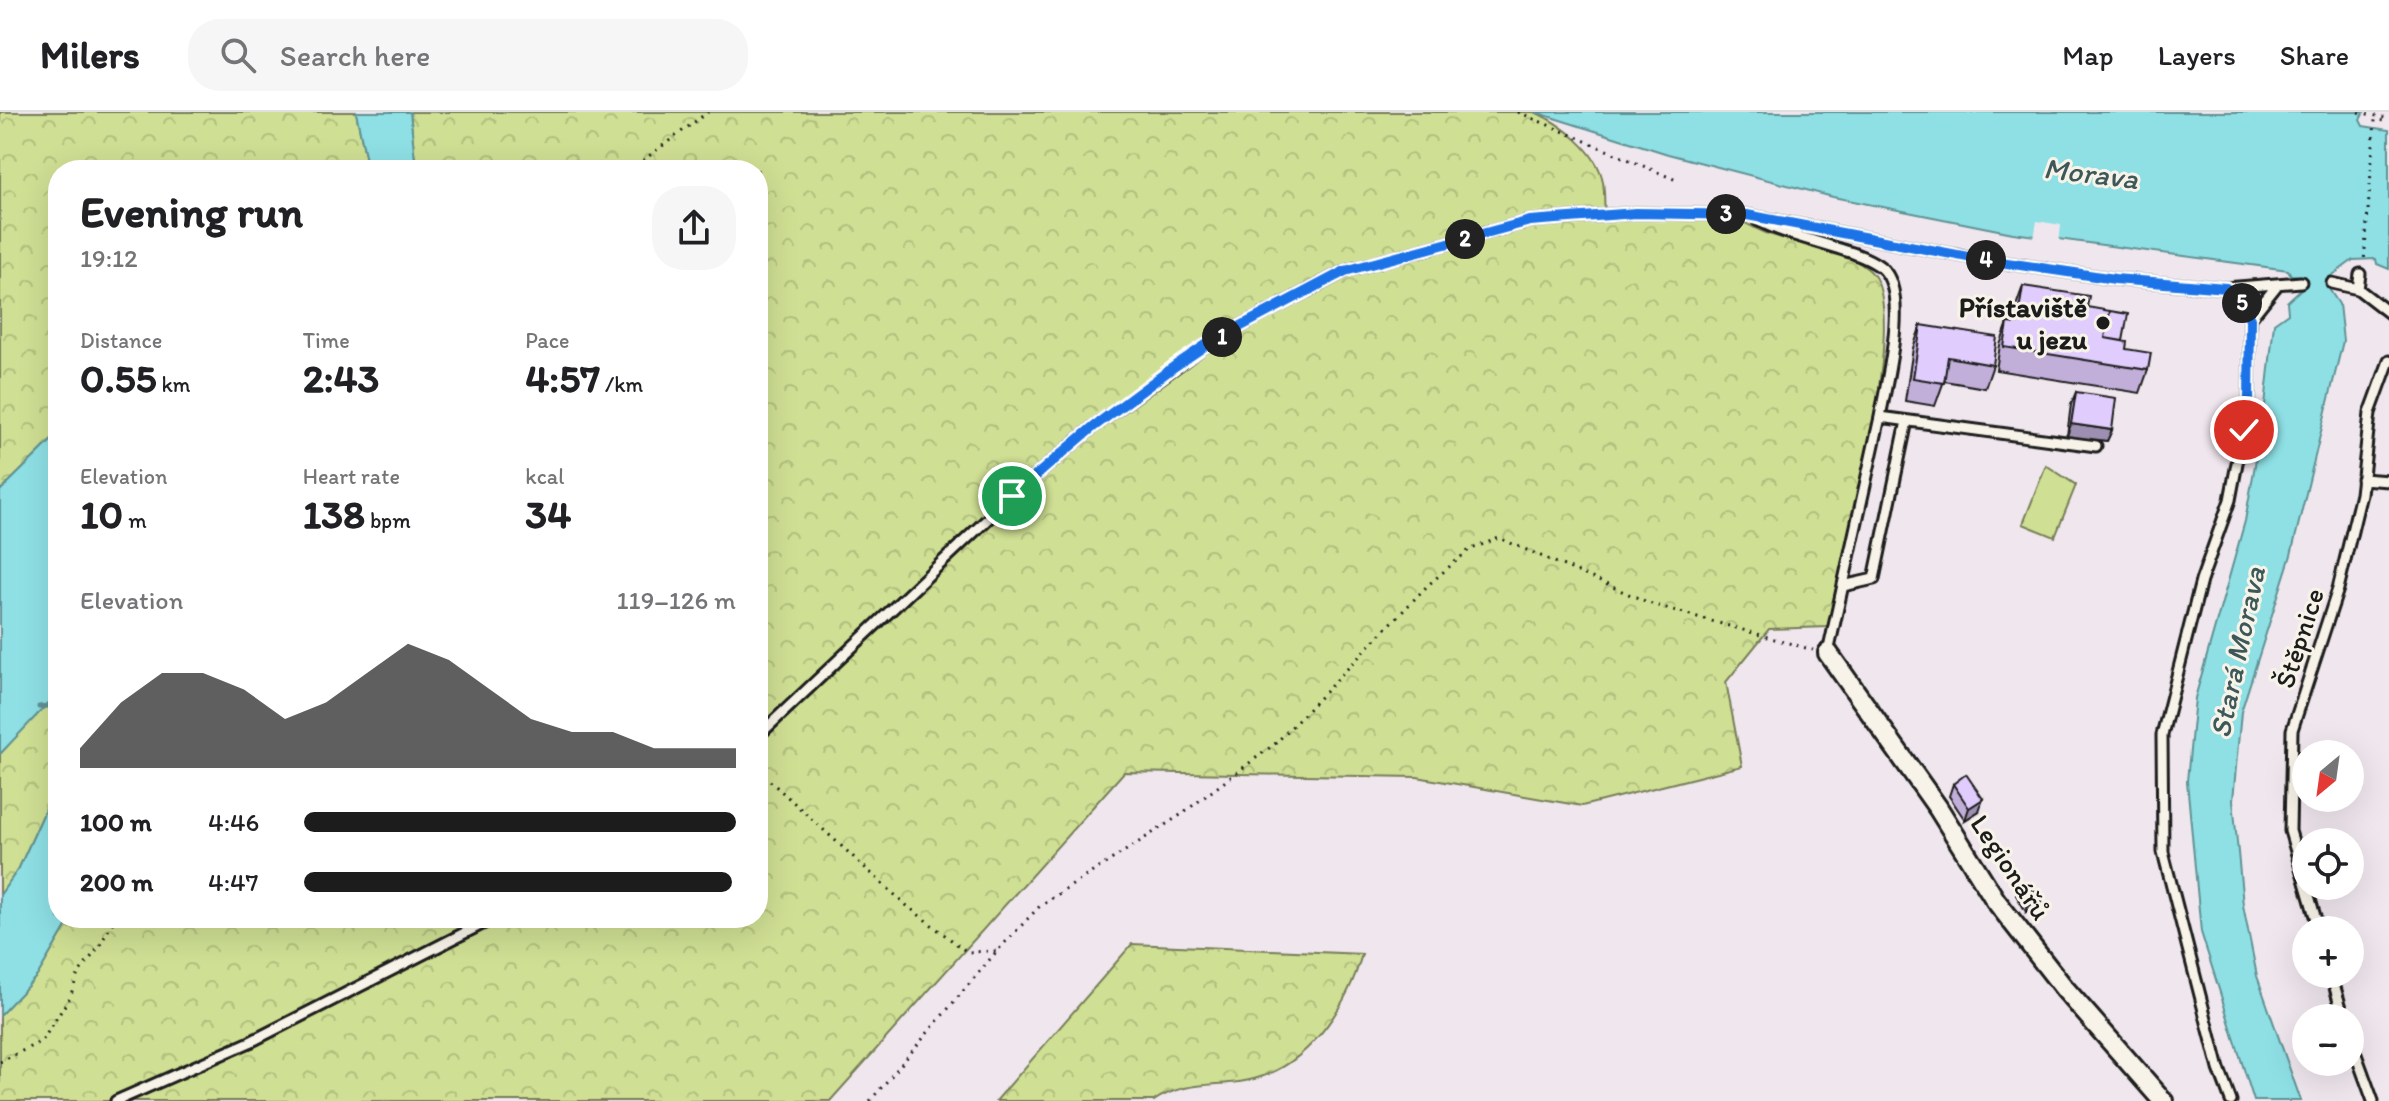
<!DOCTYPE html>
<meta charset="utf-8">
<style>
body{margin:0;font-family:Itim,sans-serif;background:#f6f6f6;color:#202124;height:100vh;display:flex;flex-direction:column;font-size:30px;white-space:nowrap}
*{box-sizing:border-box;margin:0}
p{font-size:26px;color:#757577}
.icon{flex:none;width:44px;height:44px;fill:none;stroke:currentColor;stroke-width:2;stroke-linecap:round;stroke-linejoin:round}
.map{position:relative;flex:1;overflow:hidden}
.sheet{position:absolute;left:48px;top:48px;width:720px;height:768px;display:flex;flex-direction:column;background:#fff;border-radius:32px;box-shadow:0 8px 32px #0002}
.sheet>*{flex:none}
.needle{width:52px;rotate:209deg}
.controls{position:absolute;left:2292px;top:628px;display:grid;gap:16px}
.controls a{display:grid;place-items:center;width:72px;height:72px;border-radius:50%;background:#fff;box-shadow:0 8px 32px #0002;font-size:40px}
.pin{position:absolute;display:grid;place-items:center;width:68px;height:68px;color:#fff;margin:-34px;border:4px solid #fff;border-radius:50%;box-shadow:0 2px 8px #0007}
.km{position:absolute;width:40px;height:40px;margin:-20px;border-radius:50%;background:#222;color:#fff;font-size:22px;line-height:40px;text-align:center}
.round{display:grid;place-items:center;flex:none;width:84px;height:84px;border-radius:32px;background:#f6f6f6}
.headline{display:flex;align-items:center;justify-content:space-between;height:136px;padding:0 32px}
h1{font-size:44px;font-weight:700;line-height:60px}
.figures{display:grid;grid-template-columns:repeat(3,1fr);gap:12px;height:136px;padding:8px 32px}
.figures div{display:grid;align-content:center}
.figures b{font-size:40px;font-weight:700}
.figures small{font-size:22px;font-weight:400}
.figures p{font-size:22px}
.chart{height:224px;padding:16px 32px}
.chart p{display:flex;justify-content:space-between}
.chart svg{width:100%;height:144px;margin-top:8px;fill:#1c1c1c;opacity:.7}
ul{padding:0 32px;list-style:none;font-size:26px}
li{display:grid;grid-template-columns:128px 96px 1fr;align-items:center;height:60px}
li i{height:20px;border-radius:10px;background:#1c1c1c}
header{display:flex;align-items:center;gap:48px;box-sizing:border-box;height:112px;padding:0 40px;background:#fff;border-bottom:2px solid #e0e0e0}
header strong{font-size:38px}
nav{display:flex;gap:44px;margin-inline-start:auto;font-size:28px}
.search{width:560px;height:72px;background:#f6f6f6;display:flex;align-items:center;gap:20px;box-sizing:border-box;padding:0 28px;border-radius:32px;color:#757577;font-size:30px}
.map>svg:first-child{display:block}
</style>
<header>
<strong>Milers</strong>
<div class="search"><svg class="icon" aria-label="search" viewBox="0 0 24 24"><circle cx="10" cy="10" r="6"/><path d="M15 15l6 6"/></svg>Search here</div>
<nav><a>Map</a><a>Layers</a><a>Share</a></nav>
</header>
<div class="map">
<svg width="2389" height="989" viewBox="0 0 2389 989">
<defs>
<pattern id="forest-crowns" width="20" height="18" patternUnits="userSpaceOnUse" patternTransform="scale(2)"><rect width="20" height="18" fill="#cfdf93"/><path d="M2 6a3 3 0 1 1 6 0M12 15a3 3 0 1 1 6 0" fill="none" stroke="#b1bf7e"/></pattern>
</defs>
<rect width="100%" height="100%" fill="#f0e7ee"/>
<filter id="ink" filterUnits="userSpaceOnUse"><feTurbulence type="fractalNoise" baseFrequency=".0125" numOctaves="2"/><feDisplacementMap in="SourceGraphic" scale="16" xChannelSelector="R" yChannelSelector="G"/><feConvolveMatrix kernelMatrix="1 2 1 2 8 2 1 2 1" color-interpolation-filters="sRGB"/></filter>
<g filter="url(#ink)">
<path fill="#cfdf93" stroke="#767e58" stroke-width="2" d="M2046,353L2076,373L2055,425L2023,412Z"/>
<path fill="url(#forest-crowns)" stroke="#767e58" stroke-width="2" d="M0,0H356L368,58H58V322L0,379Z
M410,0H1535C1561,12 1598,39 1603,70C1605,82 1604,96 1605,108C1633,107 1710,99 1733,106C1744,109 1755,117 1766,121C1794,132 1855,139 1873,162C1910,209 1842,452 1828,515L1769,517L1726,570L1742,654L1582,694L1417,665L1124,660L830,989H0V903L37,864L71,806H758V58H416Z
M57,579L58,670L19,756L0,783V642Z
M1132,832L1362,842C1349,889 1314,945 1266,963C1230,978 1188,965 1154,989H996Z"/>
<path fill="#8ee0e5" stroke="#609295" stroke-width="2" d="M356,0H410L416,58H368Z
M1535,0H2364L2360,8L2363,14L2389,18V157L2377,152L2376,147L2353,148L2330,165L2329,177L2339,192L2343,229L2291,443L2241,600L2233,688L2243,793L2257,864L2301,989H2254L2201,820L2187,669L2195,586L2245,409L2264,302L2274,211L2288,201L2287,190L2302,176L2304,164L2291,163L2288,158L2013,121L1833,85L1668,42Z
M58,322V581L0,642V379Z
M58,670V806H71L37,864L0,903V783L19,756Z"/>
<path fill="#f0e7ee" d="M2037,109L2061,113L2059,131L2034,127Z"/>
<g fill="none" stroke-linecap="round" stroke-linejoin="round">
<path stroke="#609295" stroke-width="5" d="M39,595L58,593"/>
<defs>
<path id="service" d="M1757,108C1784,122 1813,128 1843,138C1855,141 1872,148 1882,156C1910,181 1886,272 1880,305
M2360,162L2358,177L2389,201
M2332,171L2358,177
M2226,176L2242,190L2250,207L2249,288L2230,388L2201,469L2162,623L2163,740L2219,957L2231,989
M2250,207L2278,172
M2362,367L2389,369
M1843,474L1874,467L1907,309
M1828,541L1880,305L2096,334
M758,624L1012,384L1093,315L1209,231L1345,159L1530,109L1636,101L1747,103L1973,146L2115,167L2226,176L2301,170
M2319,818L2290,719L2292,618L2338,477L2361,382L2370,301L2389,249
M2331,862L2344,906
M2350,926L2373,989
M116,989L250,930L494,806"/>
<path id="minor" d="M1828,541L1938,696L1996,789L2064,876L2163,989"/>
</defs>
<use href="#service" stroke="#1c1c1c" stroke-width="15"/>
<use href="#minor" stroke="#1c1c1c" stroke-width="24"/>
<path stroke="#1c1c1c" stroke-width="3" stroke-dasharray="2 6" stroke-linecap="butt" d="M1518,0L1676,68
M2359,0L2385,6V9L2375,8L2364,150
M630,58L708,0
M758,658L906,793L967,840L997,839
M0,950L42,929L70,885L78,862L99,835L115,806
M870,989L997,839L1040,794L1179,704L1276,631L1428,473L1469,438L1499,426L1652,492L1813,538"/>
<use href="#service" stroke="#f7f3e8" stroke-width="9"/>
<use href="#minor" stroke="#f7f3e8" stroke-width="18"/>
</g>
<path fill="#c1afda" stroke="#1c1c1c" stroke-width="2" d="M2023,174L2087,195L2123,229L2126,237L2148,258L2140,281L1996,258L2000,233L2008,211H2012L2015,197Z
M1921,213L1993,253L1985,276L1944,269L1935,294L1905,289L1913,236Z
M2076,280L2112,318L2107,329L2067,324L2071,292Z
M1953,672L1979,699L1965,708L1949,684Z
M2019,777L2033,780L2042,786L2040,792L2026,800L2016,783Z"/>
<path fill="#9d8fb1" stroke="#1c1c1c" stroke-width="2" d="M2071,312L2112,318L2107,329L2067,324Z
M1983,687L1979,699L1965,708L1969,696Z
M2042,786L2040,792L2026,800L2028,794Z"/>
<path fill="#e0ccfd" stroke="#1c1c1c" stroke-width="2" d="M2023,174L2089,184L2087,195L2110,199L2105,226L2127,230L2126,237L2151,241L2148,258L2004,235L2008,211L2017,212Z
M2110,199L2128,202L2123,229L2105,226Z
M1921,213L1997,225L1993,253L1948,245L1944,271L1913,266Z
M2076,280L2116,286L2112,318L2071,312Z
M1966,662L1983,687L1969,696L1953,672Z
M2029,772L2033,780L2037,778L2042,786L2028,794L2019,777Z"/>
</g>
<g fill="none" stroke-linecap="round" stroke-linejoin="round" filter="url(#ink)">
<defs>
<path id="route" d="M1012,384L1093,315L1175,254L1209,231L1345,159L1530,109L1636,101L1747,103L1973,146L2115,167L2226,176L2242,190L2250,207L2249,288L2244,318"/>
</defs>
<use href="#route" stroke="#fff" stroke-width="16"/>
<use href="#route" stroke="#1a73e8" stroke-width="10"/>
</g>
<circle fill="#1c1c1c" stroke="#f7f3e8" stroke-width="3" cx="2103" cy="211" r="8"/>
<g text-anchor="middle" dominant-baseline="central" stroke-width="6" stroke-linejoin="round" paint-order="stroke">
<g font-size="28" font-weight="bold" fill="#1c1c1c" stroke="#f7f3e8" text-anchor="end">
<text x="2087" y="195">Přístaviště<tspan x="2087" dy="32">u jezu</tspan></text>
</g>
<g font-size="28" fill="#1c1c1c" stroke="#f7f3e8">
<text transform="translate(2299 526) rotate(-72)">Štěpnice</text>
<text transform="translate(2011 755) rotate(56)">Legionářů</text>
</g>
<g font-size="30" font-style="italic" fill="#3e5758" stroke="#f7f3e8">
<text transform="translate(2091 61) rotate(7)">Morava</text>
<text transform="translate(2237 540) rotate(-78)">Stará Morava</text>
</g>
</g>
</svg>
<div class="controls">
<a><svg class="needle" viewBox="-14 -14 28 28"><path d="M0-13l5 13h-10z" fill="#e53935"/><path d="M0 13l5-13h-10z" fill="#757577"/></svg></a>
<a><svg class="icon" aria-label="locate" viewBox="0 0 24 24"><circle cx="12" cy="12" r="6"/><path d="M12 2v4M12 18v4M2 12h4M18 12h4"/></svg></a>
<a>+</a>
<a>−</a>
</div>
<div class="pin" style="left:1012px;top:384px;background:#1e9e55"><svg class="icon" aria-label="arrive" viewBox="0 0 24 24"><path d="M6 21V4h12l-3 4 3 4H6"/></svg></div>
<div class="pin" style="left:2244px;top:318px;background:#d93025"><svg class="icon" aria-label="check" viewBox="0 0 24 24"><path d="M5 12l5 5 9-10"/></svg></div>
<b class="km" style="left:1222px;top:225px">1</b>
<b class="km" style="left:1465px;top:127px">2</b>
<b class="km" style="left:1726px;top:102px">3</b>
<b class="km" style="left:1986px;top:148px">4</b>
<b class="km" style="left:2242px;top:191px">5</b>
<section class="sheet">
<div class="headline"><div><h1>Evening run</h1><p>19:12</p></div><a class="round"><svg class="icon" aria-label="share" viewBox="0 0 24 24"><path d="M12 15V3M7 8l5-5 5 5M5 13v7h14v-7"/></svg></a></div>
<div class="figures">
<div><p>Distance</p><b>0.55<small> km</small></b></div>
<div><p>Time</p><b>2:43</b></div>
<div><p>Pace</p><b>4:57<small> /km</small></b></div>
</div>
<div class="figures">
<div><p>Elevation</p><b>10<small> m</small></b></div>
<div><p>Heart rate</p><b>138<small> bpm</small></b></div>
<div><p>kcal</p><b>34</b></div>
</div>
<div class="chart"><p><span>Elevation</span>119–126 m</p>
<svg viewBox="0 0 160 44" preserveAspectRatio="none"><path d="M0 44V38L10 24L20 15L30 15L40 20L50 29L60 24L70 15L80 6L90 11L100 20L110 29L120 33L130 33L140 38L150 38L160 38V44z"/></svg>
</div>
<ul>
<li><b>100 m</b>4:46<i style="width:100%"></i></li>
<li><b>200 m</b>4:47<i style="width:99%"></i></li>
</ul>
</section>
</div>
